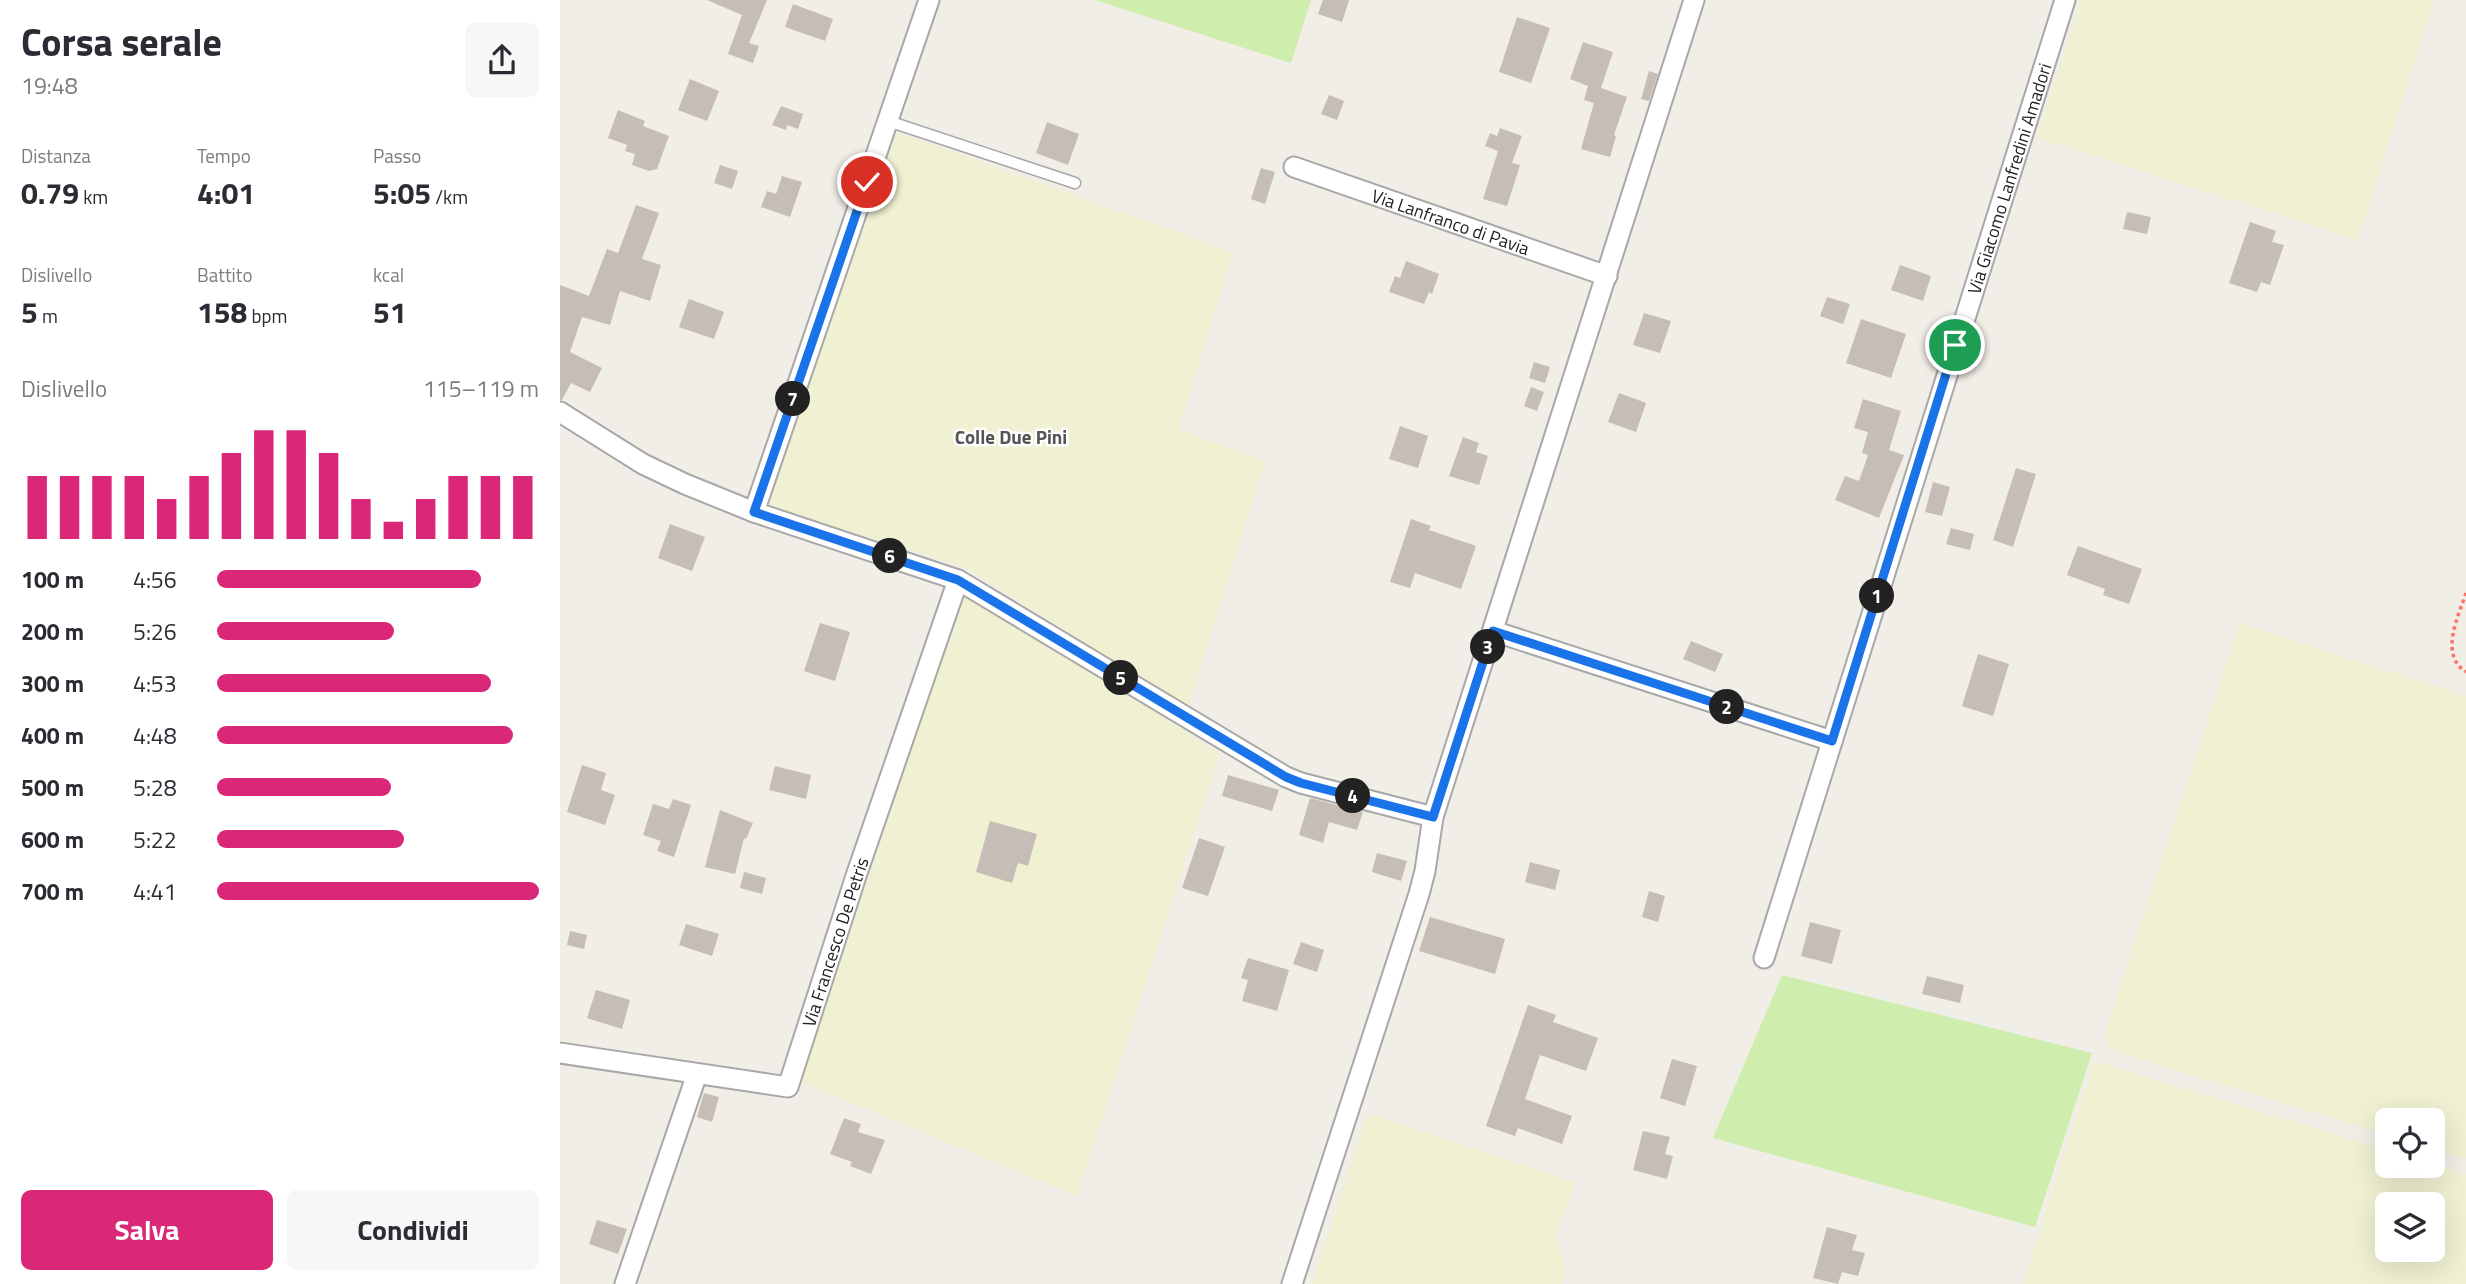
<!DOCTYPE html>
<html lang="it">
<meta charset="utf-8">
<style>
body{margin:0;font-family:"Titillium Web",sans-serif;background:#f7f7f7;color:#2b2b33;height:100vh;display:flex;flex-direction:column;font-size:26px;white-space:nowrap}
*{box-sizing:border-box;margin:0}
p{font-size:23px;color:#7c7c81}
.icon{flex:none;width:38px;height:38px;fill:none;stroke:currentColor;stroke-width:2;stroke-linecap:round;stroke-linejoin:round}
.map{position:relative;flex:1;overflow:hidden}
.sheet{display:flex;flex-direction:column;background:#fff;width:560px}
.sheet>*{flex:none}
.tools{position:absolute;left:1815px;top:1108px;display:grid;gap:14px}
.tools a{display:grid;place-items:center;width:70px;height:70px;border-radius:10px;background:#fff;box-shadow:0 7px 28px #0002;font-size:35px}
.pin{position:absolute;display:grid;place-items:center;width:60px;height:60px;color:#fff;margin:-30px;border:4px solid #fff;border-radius:50%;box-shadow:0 2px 7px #0007}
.km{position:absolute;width:35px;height:35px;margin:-18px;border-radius:50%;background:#222;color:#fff;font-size:19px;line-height:35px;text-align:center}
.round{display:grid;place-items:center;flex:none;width:74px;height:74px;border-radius:10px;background:#f7f7f7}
.headline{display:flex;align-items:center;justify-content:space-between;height:119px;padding:0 21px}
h1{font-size:38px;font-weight:700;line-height:52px}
.metrics{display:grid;grid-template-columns:repeat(3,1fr);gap:10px;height:119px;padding:7px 21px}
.metrics div{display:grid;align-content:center}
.metrics b{font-size:30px;font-weight:700}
.metrics small{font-size:19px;font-weight:400}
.metrics p{font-size:19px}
.chart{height:196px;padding:14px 21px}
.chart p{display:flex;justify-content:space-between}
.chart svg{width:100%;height:126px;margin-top:7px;stroke:#db2777;stroke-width:6}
.cta{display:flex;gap:14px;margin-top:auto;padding:14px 21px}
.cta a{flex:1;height:80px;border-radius:10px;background:#db2777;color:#fff;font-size:28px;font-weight:700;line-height:80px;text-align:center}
.cta a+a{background:#f7f7f7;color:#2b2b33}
ul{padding:0 21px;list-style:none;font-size:23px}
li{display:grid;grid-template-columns:112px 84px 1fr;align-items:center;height:52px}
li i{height:18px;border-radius:9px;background:#db2777}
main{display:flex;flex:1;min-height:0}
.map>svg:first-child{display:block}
</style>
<main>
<section class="sheet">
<div class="headline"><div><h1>Corsa serale</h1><p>19:48</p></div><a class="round"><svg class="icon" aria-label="share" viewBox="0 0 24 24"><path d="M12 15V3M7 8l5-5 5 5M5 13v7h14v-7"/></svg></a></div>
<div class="metrics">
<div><p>Distanza</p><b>0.79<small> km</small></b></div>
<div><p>Tempo</p><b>4:01</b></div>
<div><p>Passo</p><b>5:05<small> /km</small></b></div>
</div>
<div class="metrics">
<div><p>Dislivello</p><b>5<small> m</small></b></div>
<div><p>Battito</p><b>158<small> bpm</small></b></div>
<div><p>kcal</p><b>51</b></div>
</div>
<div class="chart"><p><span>Dislivello</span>115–119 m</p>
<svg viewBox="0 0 160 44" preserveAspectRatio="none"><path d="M5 44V22M15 44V22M25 44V22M35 44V22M45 44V30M55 44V22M65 44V14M75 44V6M85 44V6M95 44V14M105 44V30M115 44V38M125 44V30M135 44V22M145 44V22M155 44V22"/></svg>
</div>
<ul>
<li><b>100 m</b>4:56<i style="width:82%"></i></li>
<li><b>200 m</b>5:26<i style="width:55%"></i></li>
<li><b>300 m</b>4:53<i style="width:85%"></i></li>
<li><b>400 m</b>4:48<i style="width:92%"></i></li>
<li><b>500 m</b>5:28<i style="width:54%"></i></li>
<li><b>600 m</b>5:22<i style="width:58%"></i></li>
<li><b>700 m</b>4:41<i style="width:100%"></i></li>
</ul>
<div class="cta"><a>Salva</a><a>Condividi</a></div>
</section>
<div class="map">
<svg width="1906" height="1284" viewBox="0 0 1906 1284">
<rect width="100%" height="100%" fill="#f1ede7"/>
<path fill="#f0f0d2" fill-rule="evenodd" d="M1521,0H1874L1798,240L1477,138Z
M338,132L673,252L619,429L705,462L628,708L404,567L215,508L210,501L211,491Z
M405,596H412L440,612L660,754L517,1196L238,1081L399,604Z
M1680,623L1906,696V1159L1873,1149L1872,1120H1827V1135L1563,1054L1552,1050L1546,1042L1545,1032Z
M1534,1061L1827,1150V1166L1873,1164L1906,1174V1284H1463ZM1827,1204H1872V1250H1827Z
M808,1113L1016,1182L995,1235L1004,1262V1279L1002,1284H752Z"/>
<path fill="#cfedac" d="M535,0H751L731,63Z
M1222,975L1532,1053L1475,1227L1153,1138Z"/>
<path fill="#c6bdb6" d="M147,0H207L189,43L199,46L193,63L168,54L182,15Z
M763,0H789L782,22L758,14Z
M233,4L273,19L265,41L225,27Z
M957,17L990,28L971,83L939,72Z
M1023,42L1053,52L1041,88L1067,97L1054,135L1056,136L1050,157L1021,149L1034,103L1024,100L1028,86L1010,79Z
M1089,71L1098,74L1089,101L1081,99Z
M130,79L159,91L147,121L118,110Z
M769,95L784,101L777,120L761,114Z
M221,106L243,114L238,129L227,125L226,130L212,125Z
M58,110L85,121L83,126L109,136L97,169L89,171L72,165L75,154L65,151L67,145L48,138Z
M487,122L519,134L508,165L476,153Z
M940,128L962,136L952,163L960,165L947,206L923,199L938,151L925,146L930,133L937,136Z
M160,165L178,171L172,189L154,183Z
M701,168L715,172L705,204L691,199Z
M222,176L242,182L230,217L201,207L207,191L216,194Z
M76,205L99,213L82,259L101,265L90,301L60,291L50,325L22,317L10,352L42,368L30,392L11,383L2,400H0V285L29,296L47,249L58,253Z
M1567,212L1591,217L1587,234L1563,229Z
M1690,222L1716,231L1712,242L1724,245L1710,285L1701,282L1697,292L1669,283Z
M846,261L879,274L872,294L869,292L864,304L829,292L835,276L840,278Z
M1340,265L1371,276L1363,301L1331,290Z
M1267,297L1290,304L1283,324L1260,316Z
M129,299L164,312L154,339L119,327Z
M1084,313L1111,321L1100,353L1073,345Z
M1301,319L1346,334L1331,378L1286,363Z
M974,362L990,367L985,383L969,378Z
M971,387L984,392L977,411L964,406Z
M1059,393L1086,403L1076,432L1048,422Z
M1303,399L1341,411L1329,450L1344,455L1319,518L1275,500L1285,476L1299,481L1308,455L1302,453L1308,432L1294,428Z
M840,426L868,436L858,468L829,459Z
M903,437L919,443L916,452L928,456L919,485L889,476Z
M1456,468L1476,474L1453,547L1433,540Z
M1373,482L1390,487L1382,516L1365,512Z
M851,519L871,526L869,530L916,546L901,589L855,573L850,588L830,582Z
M110,524L145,537L132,571L98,558Z
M1391,528L1414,534L1410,550L1386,544Z
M1518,546L1582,569L1569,604L1543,595L1545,589L1507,575Z
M260,623L290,632L275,681L244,671Z
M1131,641L1163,654L1155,672L1123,659Z
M1418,654L1449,664L1433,716L1402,706Z
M22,765L46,773L41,790L55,795L45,825L7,812Z
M215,766L251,775L246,799L209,790Z
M668,775L719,790L712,811L662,796Z
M750,798L803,812L797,830L769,822L763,843L739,835Z
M113,799L131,805L114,857L97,851L101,841L83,835L93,804L109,809Z
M160,810L193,823L186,839L184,838L175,874L145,867Z
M430,821L477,834L468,866L458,863L452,883L416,872Z
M639,838L665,847L648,896L622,888Z
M817,853L847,861L841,881L812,872Z
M970,862L1000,870L995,890L965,882Z
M184,872L206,878L202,894L180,888Z
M1089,891L1105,896L1098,922L1082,917Z
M870,917L945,939L935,974L859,951Z
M1250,922L1281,930L1272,964L1241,956Z
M126,924L159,934L152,956L119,945Z
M10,931L27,935L24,949L7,945Z
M741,942L764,950L757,972L733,964Z
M688,958L729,970L717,1011L682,1001L688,980L681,978Z
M1367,976L1404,985L1400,1003L1362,994Z
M36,990L70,1000L62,1029L27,1018Z
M968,1005L996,1015L993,1022L1038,1038L1026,1071L980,1055L965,1099L1012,1116L1002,1144L958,1128L955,1136L926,1126Z
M1112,1059L1137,1066L1125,1106L1100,1098Z
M144,1093L159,1097L152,1122L137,1117Z
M284,1118L301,1124L298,1132L325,1140L311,1174L290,1166L292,1162L270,1154Z
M1083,1131L1110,1137L1105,1154L1113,1156L1107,1179L1073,1170Z
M37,1220L67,1229L58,1254L29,1244Z
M1267,1227L1297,1235L1292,1250L1305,1253L1298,1276L1282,1272L1278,1284L1253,1278Z"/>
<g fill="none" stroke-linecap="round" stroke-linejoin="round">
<defs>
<path id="service" d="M328,121L515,183"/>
<g id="minor">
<path id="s1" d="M734,167L1047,276"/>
<path d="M0,412L83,464L125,484L194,512L398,580L726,777L741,783L873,817"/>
<path d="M194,512L369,0"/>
<path d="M933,631L1272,741"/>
<path id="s2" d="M1204,958L1505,0"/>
<path id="s3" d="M0,1053L228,1087L296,876L398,580"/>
<path d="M65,1284L137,1074"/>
<path d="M732,1284L859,894L865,871L873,817L1134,0"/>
</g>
</defs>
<use href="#service" stroke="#a8a8a8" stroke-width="13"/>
<use href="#minor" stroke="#a8a8a8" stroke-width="23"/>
<path stroke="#ff726a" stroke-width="3.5" stroke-dasharray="3.5 3.5" stroke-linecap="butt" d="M1906,593C1898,617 1879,655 1906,672"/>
<use href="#service" stroke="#fff" stroke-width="10"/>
<use href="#minor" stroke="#fff" stroke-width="19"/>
</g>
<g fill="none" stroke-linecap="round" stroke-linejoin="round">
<defs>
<path id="route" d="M307,182L194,512L398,580L726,777L741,783L873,817L933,631L1272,741L1395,345"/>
</defs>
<use href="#route" stroke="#fff" stroke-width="14"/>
<use href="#route" stroke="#1a73e8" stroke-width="9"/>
</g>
<g text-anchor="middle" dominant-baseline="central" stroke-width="5" stroke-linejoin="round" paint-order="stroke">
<g font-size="18" fill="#212121" stroke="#fff">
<text stroke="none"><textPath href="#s2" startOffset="817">Via Giacomo Lanfredini Amadori</textPath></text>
<text stroke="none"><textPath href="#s1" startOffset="166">Via Lanfranco di Pavia</textPath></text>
<text stroke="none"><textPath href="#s3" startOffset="383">Via Francesco De Petris</textPath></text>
</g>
<g font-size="19" font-weight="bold" fill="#545454" stroke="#fff">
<text x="451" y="436">Colle Due Pini</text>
</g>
</g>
</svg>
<div class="tools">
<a><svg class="icon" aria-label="locate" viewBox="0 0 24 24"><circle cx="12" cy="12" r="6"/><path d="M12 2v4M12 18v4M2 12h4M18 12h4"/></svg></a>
<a><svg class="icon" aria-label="layers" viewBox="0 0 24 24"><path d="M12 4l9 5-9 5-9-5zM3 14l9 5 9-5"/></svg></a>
</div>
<div class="pin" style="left:1395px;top:345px;background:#1e9e55"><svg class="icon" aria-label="arrive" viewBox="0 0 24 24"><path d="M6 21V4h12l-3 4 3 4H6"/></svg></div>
<div class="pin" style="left:307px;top:182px;background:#d93025"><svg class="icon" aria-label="check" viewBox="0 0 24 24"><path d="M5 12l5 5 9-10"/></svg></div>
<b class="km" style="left:1317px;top:596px">1</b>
<b class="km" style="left:1167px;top:707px">2</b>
<b class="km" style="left:928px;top:647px">3</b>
<b class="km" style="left:793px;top:796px">4</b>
<b class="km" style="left:561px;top:678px">5</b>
<b class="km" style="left:330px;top:556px">6</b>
<b class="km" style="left:233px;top:399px">7</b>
</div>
</main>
